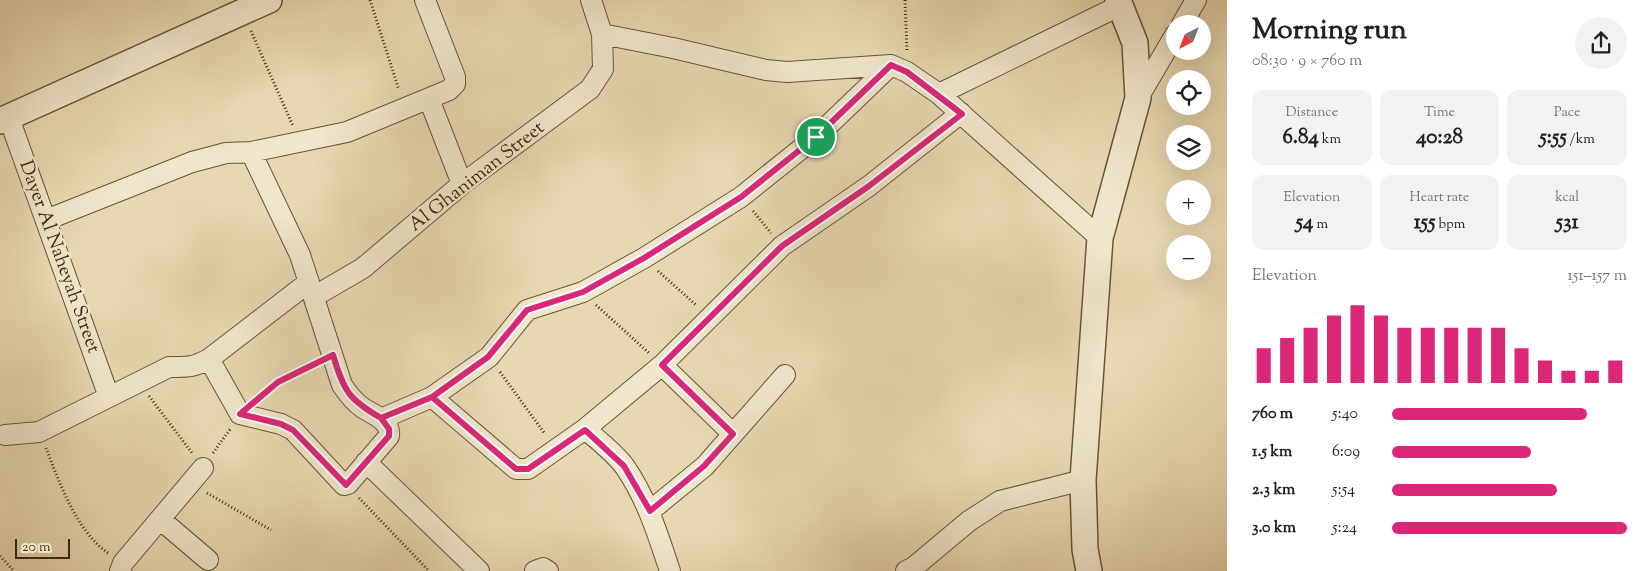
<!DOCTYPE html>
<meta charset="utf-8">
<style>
body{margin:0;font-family:"Sorts Mill Goudy",serif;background:#f2f2f2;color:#202124;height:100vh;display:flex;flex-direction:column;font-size:19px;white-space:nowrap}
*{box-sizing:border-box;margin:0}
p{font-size:16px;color:#757577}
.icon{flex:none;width:28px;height:28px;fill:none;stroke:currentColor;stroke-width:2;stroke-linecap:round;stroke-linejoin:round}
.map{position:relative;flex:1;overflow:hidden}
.drawer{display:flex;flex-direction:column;background:#fff;width:425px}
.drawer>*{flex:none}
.needle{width:32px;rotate:222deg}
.buttons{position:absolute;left:1166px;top:15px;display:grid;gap:10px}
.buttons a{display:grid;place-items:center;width:45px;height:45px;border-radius:50%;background:#fff;box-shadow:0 5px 20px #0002;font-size:25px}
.scale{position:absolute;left:15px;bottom:12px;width:55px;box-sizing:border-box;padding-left:5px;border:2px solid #3d2b0f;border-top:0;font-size:14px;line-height:18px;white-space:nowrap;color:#3d2b0f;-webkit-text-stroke:4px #f0e6cc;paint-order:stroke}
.pin{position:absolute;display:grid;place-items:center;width:42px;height:42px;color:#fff;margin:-21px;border:2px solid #fff;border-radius:50%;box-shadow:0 1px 5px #0007}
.round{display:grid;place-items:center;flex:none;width:52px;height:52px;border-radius:26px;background:#f2f2f2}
.overview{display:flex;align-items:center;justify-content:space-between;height:85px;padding:0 25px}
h1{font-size:28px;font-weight:700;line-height:38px}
.stats{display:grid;grid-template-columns:repeat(3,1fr);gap:8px;height:85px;padding:5px 25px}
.stats div{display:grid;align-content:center;border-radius:12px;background:#f2f2f2;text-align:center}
.stats b{font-size:21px;font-weight:700}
.stats small{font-size:14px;font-weight:400}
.stats p{font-size:14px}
.chart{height:140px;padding:10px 25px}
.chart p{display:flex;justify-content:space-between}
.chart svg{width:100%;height:90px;margin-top:5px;stroke:#db2777;stroke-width:6}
ul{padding:0 25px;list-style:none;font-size:16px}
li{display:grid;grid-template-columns:80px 60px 1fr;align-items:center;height:38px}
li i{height:12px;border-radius:6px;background:#db2777}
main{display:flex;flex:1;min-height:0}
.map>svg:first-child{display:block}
</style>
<main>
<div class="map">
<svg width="1227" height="571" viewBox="0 0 1227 571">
<rect width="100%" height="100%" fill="#e8d8b1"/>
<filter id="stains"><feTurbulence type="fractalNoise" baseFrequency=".004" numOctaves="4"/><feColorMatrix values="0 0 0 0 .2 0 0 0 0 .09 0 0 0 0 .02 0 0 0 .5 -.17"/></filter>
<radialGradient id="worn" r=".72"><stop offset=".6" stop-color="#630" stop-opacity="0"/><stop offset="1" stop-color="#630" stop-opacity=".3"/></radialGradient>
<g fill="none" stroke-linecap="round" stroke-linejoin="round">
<defs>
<path id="minor" d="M1182,24L1196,0
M602,34L673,48L766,70L787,72L891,65L907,72L939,94L1100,238
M939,94L1121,5
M1138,98L1175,35
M429,99L462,184
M9,118L109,397
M46,220L192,162L226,153L251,152L347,132L449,90L455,84V77L425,0
M315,296L363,268L462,184L590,89L603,69L602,34L591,0
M209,359L240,414L281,424L293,430L344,485L348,484L389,436C391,421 374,415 363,408C354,402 348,394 342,385L300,255L251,152
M662,365L733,434
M432,397L516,469H528L585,429L662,365L782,246L869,186L961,113
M381,419L432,397L489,357L527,310L583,292L644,258L741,197L816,137L891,65
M585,429C599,441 615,453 625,467C647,499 658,535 670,571
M5,435L39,432L169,367C189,367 191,368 209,359L309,282
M366,462L479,571
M650,511L705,466L785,375
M161,520L208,560
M120,571L123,563L203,468
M535,571L543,568L548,571
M906,571L914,567L969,521L1000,501L1083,480"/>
<path id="tertiary" d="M0,121L269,0
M1089,571L1085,549L1083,480L1100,238L1138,98L1135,43L1118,0"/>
</defs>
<use href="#minor" stroke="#685638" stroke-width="22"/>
<use href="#tertiary" stroke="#685638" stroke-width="28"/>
<path stroke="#3d2b0f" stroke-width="3" stroke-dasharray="1 2.5" stroke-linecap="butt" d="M370,0L399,90
M905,0L907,52
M251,31L293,126
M753,211L771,233
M658,271L696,305
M596,305L649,353
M500,372L545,434
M149,396L192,453
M257,400L278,382L315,364
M46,448C59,482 77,532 108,553
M213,453L231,428
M207,493L271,530
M359,498L429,571
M0,556L14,571"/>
<use href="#minor" stroke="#f0e6cc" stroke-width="20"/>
<use href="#tertiary" stroke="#f0e6cc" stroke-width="25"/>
</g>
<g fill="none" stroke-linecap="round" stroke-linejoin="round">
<defs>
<path id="route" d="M816,137L741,197L644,258L583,292L527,310L488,357L432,397L381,418L389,429V436L346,485L293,430L281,424L240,414L278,382L333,355C344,391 348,399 381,418L432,397L516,469H528L585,430L624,466L650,511L704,466L733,434L662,365L782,246L869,186L962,114L907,72L891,65L816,137"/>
</defs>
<use href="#route" stroke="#fff" stroke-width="10"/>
<use href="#route" stroke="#db2777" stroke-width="6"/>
</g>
<g text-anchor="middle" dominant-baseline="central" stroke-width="5" stroke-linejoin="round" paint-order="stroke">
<g font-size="19" fill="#3d2b0f" stroke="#f0e6cc">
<text transform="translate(477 177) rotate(-38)">Al Ghaniman Street</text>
<text transform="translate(59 257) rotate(70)">Dayer Al Naheyah Street</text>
</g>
</g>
<rect width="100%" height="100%" filter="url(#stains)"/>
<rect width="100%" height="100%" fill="url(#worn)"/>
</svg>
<div class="buttons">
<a><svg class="needle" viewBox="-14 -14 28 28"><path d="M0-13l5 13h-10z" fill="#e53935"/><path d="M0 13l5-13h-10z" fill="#757577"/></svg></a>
<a><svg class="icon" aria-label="locate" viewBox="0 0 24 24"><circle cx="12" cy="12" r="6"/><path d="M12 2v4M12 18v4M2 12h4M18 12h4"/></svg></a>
<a><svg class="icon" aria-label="layers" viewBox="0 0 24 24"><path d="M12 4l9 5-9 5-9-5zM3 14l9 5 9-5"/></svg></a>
<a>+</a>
<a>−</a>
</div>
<div class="scale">20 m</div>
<div class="pin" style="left:816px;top:137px;background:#1e9e55"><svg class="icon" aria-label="arrive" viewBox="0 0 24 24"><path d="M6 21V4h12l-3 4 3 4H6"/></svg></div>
</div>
<section class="drawer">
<div class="overview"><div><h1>Morning run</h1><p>08:30 · 9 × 760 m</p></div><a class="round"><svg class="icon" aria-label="share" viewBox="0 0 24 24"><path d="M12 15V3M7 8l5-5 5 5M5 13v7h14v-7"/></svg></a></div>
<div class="stats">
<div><p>Distance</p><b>6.84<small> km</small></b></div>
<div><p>Time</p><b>40:28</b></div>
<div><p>Pace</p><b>5:55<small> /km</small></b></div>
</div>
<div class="stats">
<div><p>Elevation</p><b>54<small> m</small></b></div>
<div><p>Heart rate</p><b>155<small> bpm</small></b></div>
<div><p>kcal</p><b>531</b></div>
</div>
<div class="chart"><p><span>Elevation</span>151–157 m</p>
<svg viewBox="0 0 160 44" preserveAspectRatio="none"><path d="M5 44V27M15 44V22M25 44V17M35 44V11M45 44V6M55 44V11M65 44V17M75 44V17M85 44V17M95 44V17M105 44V17M115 44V27M125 44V33M135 44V38M145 44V38M155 44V33"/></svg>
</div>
<ul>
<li><b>760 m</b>5:40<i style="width:83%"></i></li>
<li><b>1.5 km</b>6:09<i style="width:59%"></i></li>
<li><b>2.3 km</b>5:54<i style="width:70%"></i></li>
<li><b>3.0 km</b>5:24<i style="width:100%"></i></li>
</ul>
</section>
</main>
